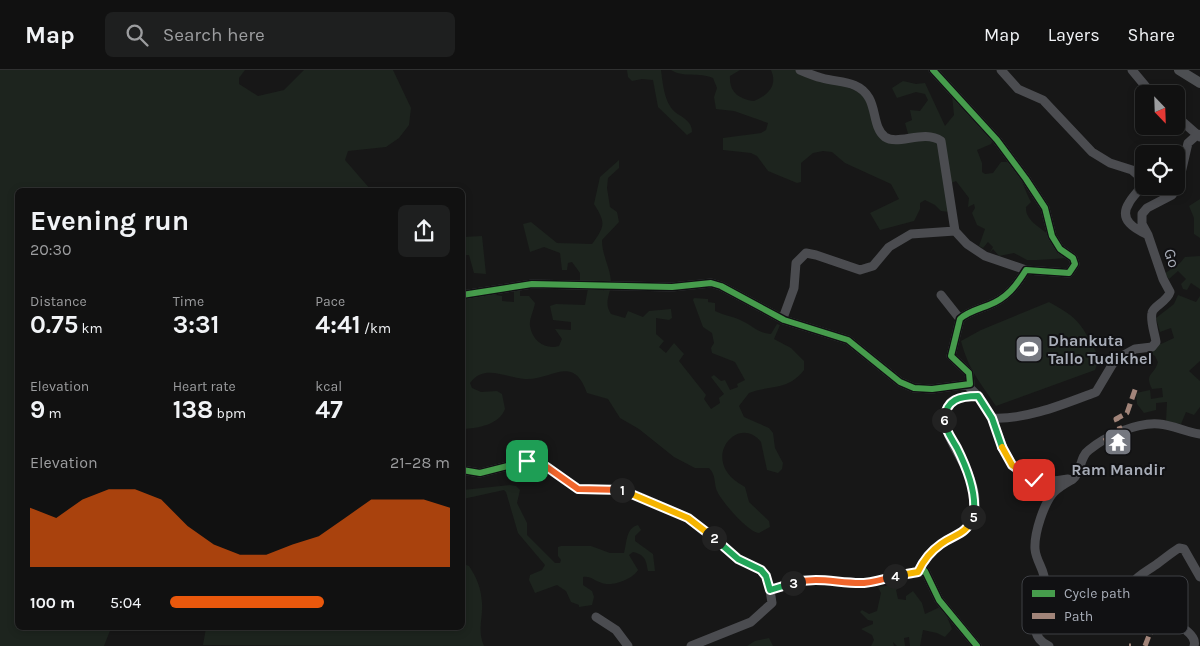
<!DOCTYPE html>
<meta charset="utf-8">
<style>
body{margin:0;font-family:Karla,sans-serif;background:#1e1f1f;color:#f1f3f6;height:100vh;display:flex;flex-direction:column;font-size:19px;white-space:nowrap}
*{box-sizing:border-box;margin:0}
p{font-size:16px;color:#9c9d9f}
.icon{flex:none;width:28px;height:28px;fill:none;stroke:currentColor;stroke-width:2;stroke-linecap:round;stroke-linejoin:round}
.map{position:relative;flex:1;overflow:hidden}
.side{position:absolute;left:15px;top:118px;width:450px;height:442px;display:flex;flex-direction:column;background:#111;border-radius:8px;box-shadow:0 2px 8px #0003,0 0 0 1px #303131}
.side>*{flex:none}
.needle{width:32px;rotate:157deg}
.tools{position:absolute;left:1135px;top:15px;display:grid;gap:10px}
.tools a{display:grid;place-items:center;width:50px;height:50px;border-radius:8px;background:#111;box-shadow:0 2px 8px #0003,0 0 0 1px #303131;font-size:25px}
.pin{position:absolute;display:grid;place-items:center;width:42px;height:42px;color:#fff;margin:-21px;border-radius:10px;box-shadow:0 2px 8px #0006}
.km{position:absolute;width:25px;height:25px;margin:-12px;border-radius:50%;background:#222;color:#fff;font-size:14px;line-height:25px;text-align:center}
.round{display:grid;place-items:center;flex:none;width:52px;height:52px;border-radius:8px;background:#1e1f1f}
.headline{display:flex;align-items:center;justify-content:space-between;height:85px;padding:0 15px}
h1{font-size:28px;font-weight:700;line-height:38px}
.stats{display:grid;grid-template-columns:repeat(3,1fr);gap:8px;height:85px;padding:5px 15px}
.stats div{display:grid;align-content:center}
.stats b{font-size:25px;font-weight:700}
.stats small{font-size:14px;font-weight:400}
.stats p{font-size:14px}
.chart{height:140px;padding:10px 15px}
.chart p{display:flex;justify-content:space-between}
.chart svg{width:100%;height:90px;margin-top:5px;fill:#ea580c;opacity:.7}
ul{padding:0 15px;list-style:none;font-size:16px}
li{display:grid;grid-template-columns:80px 60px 1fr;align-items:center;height:38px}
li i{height:12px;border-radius:6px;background:#ea580c}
header{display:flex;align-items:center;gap:30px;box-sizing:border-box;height:70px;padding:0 25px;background:#111;border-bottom:1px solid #303131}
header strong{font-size:24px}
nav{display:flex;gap:28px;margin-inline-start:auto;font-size:18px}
.search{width:350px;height:45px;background:#1e1f1f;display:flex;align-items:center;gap:12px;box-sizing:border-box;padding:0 18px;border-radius:8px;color:#9c9d9f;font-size:19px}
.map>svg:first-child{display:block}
</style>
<header>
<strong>Map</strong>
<div class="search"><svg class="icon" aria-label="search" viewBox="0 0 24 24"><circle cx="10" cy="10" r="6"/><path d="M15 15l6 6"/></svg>Search here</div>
<nav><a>Map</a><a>Layers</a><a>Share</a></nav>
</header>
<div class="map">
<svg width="1200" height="576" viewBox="0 0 1200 576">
<rect width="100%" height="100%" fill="#171717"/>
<path fill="#1d241e" d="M0,0H245L239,8V14L258,26L284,20L304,0H393L411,38L409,55L399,68L386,77L348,81L345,90L371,120H18V558H111L104,576H0Z
M627,0H661C663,14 664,32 675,42C683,48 692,51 692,62L687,65L658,37L653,10L642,9L632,11L628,7Z
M671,0H740L730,6C729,22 739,29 754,31C768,25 778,16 771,0H800L824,7L865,25L883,69L909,67L905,53L912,50L910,40L920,41L928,30L925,24L916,22L897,28L892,18L903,11L916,14L925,13L945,56L954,45L952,25L993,71L991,74L977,80L982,93V102L985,104L993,103L1001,92H1009C1025,109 1021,114 1031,132L1026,137C1025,151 1042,158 1050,166C1057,172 1062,181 1068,188L1037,190H1027L1014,183L999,186L993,179L989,184L993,177L988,172L983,178L979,176L985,159L977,155L972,143L975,138L974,134L968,137L969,128L956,111L947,115L950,142L941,141L935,135L925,130L920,133V139L914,151L880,160L870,143L899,129L891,114L845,93L832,82L823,81L813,83L801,93V112L797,113L768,101L757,86L751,83L723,80V68L761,63L766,60L768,53L734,41L716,39L714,27L717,18L713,8C699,2 684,8 671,0Z
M619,90V98L608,108L607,118L610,137L617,142L619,152L602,170C602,186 611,199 611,213C611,224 603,232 611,244L625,248L628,241L643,247L649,241L671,239L672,248L669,250L656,248V264L664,271L659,277L666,283L674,273L684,284L679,291L706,325L704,329L711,339L720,333L719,328L724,324L711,307L714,305L721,311L725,310L730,320L738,317L737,314L745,310L735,292L712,283L711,278L714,273L712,263L703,257L693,230L694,228L708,229V232L715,233V241C723,245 731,246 738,249C751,254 757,263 771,264L777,254L780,255L774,269L791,278L804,291V300C788,321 769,315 749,323L739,336L744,347L769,358L773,363L775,378L783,393L782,399L778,403L767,400L761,372C738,342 696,392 745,417L749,432L769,451L770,457L759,463C748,462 724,434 718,423C713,414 717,406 709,398H695L674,387L639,359L620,348L608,329L587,323C573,283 551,311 525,309C506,308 484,293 470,313L472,318L481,322L497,321L502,324L505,339C499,355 478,358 463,359V229L489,224L502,226V231L514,232V221L520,220V226H529L535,233C534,240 529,249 530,256C532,271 546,280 559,276L562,269L555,259L571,260V252L553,250L550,236L556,234L585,235L588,218L580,213V203L572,192L568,193L567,200H562L560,183L544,177L530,182L523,154L531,152L557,173L592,174C605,156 606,153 594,134L600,107Z
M1200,129V168L1194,164V148L1189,136Z
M482,166L486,204L474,203L469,185H463V167Z
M1200,186V219L1191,213L1187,220L1183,219L1181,214L1186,209L1178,201L1169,209L1164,204L1180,193L1185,187Z
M1178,225L1196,232L1200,226V291L1189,301L1200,311V337L1194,345L1186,342L1181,354L1166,351L1167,332L1156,333V340L1144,343L1137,334L1136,323L1150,320L1151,329L1163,327L1162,318L1152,319C1144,303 1154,306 1158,292L1155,286L1147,281L1152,273L1161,274L1174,268L1171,258L1160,262L1156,248L1174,234Z
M1049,232C1082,250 1080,254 1098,285L1099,290L1095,300L996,336C980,312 969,301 961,271L981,260Z
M510,415L516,416L520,420L517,433L527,453V465L555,493H560L561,490L558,486V477L561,476H591L610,483H624C627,472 626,458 638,455L641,460L635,466V471L653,484L655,501H648C646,491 646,485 633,482L629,485L638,500C633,509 612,517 602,513C594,511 592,506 583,507V515L592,521L594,527L592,535L579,537V535L571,532L566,521L557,515L535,523L529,510L530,505L542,500L545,495L518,463L506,422L504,420L463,429V420Z
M463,494L469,496C477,508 481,518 482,533C483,549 477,560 484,576L203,575L206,558H462Z
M899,514L900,517L896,520L898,529L906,530V526L913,521L922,533L925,544L940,537L945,542L952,559L945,567L937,563L923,560L920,576H910L909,567L904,568L905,576H897L893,572L894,576H871L874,570L872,565L861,559L873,554V551L868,550L860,542L862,540L869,544L877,541L881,523L878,517Z
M769,568L773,576H747L755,571Z"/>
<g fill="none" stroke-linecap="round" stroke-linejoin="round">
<path stroke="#4b4c50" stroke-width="9" d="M1132,0L1152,24
M1176,46L1200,67
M955,161L967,174L985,186L1026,200
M1148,165L1142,154V144L1147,138L1172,125L1178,116L1188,73L1198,64
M462,225L532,214L672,217L711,213L721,216L784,250L848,270L900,312L914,318L932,319L970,314L969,303L951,286L960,249C967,242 979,239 989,235C1007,228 1016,216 1026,200L1069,203L1075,194L1073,188L1060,179L1052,166L1045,138L1026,109L997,70L933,0
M941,225L960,249
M783,248L794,218L796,193L806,183L816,185L860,200L873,196L889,177L911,164L955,161L941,71C924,59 898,76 885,67C874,59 876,40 869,28C859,10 839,13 822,8C814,6 807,3 800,0
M967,315C977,324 987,335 992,349C1009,391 1012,419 1068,409
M992,348C1026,350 1064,334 1096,322L1115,290L1135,279L1152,277L1156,272C1155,264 1150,251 1152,243C1153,236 1167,232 1170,222L1163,209L1148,165C1135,159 1118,150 1129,133C1132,127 1137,123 1141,117L1139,106L1132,100L1110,93L1092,82L1043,30L1018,19L1001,0
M462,400L480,403L527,391L543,395L578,419L627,421L688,448L738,489L761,500L766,506L770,520L805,510L866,513L925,501L939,530L977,576
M917,502C923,492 931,482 940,475C959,460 976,462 975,431C975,405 952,379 945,356C942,347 946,337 952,331L963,327L978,326
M596,547L616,560L628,576
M691,576L751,552L772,533L770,520
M1049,576C1022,564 1043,536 1045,515C1046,501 1036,492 1035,479C1034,463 1044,433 1054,422C1060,416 1066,413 1073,409C1082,402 1079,387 1089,380C1106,366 1137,352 1159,354C1173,355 1186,362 1200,364
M1194,576C1200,559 1149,541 1136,535C1116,515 1145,503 1157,494C1164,489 1171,483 1179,478L1184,479L1200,507"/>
<path stroke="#4d4f52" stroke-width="10" d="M1179,0L1200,13"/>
<path stroke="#a18479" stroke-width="5" stroke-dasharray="10 5" stroke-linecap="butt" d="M1104,371L1121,361L1116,349L1127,343L1136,317
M1129,576H1131
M1145,576L1150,563L1168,550"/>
<defs>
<path id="cycleway" d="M462,225L532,214L672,217L711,213L721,216L784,250L848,270L900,312L914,318L932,319L970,314L969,303L951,286L960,249C967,242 979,239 989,235C1007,228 1016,216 1026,200L1069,203L1075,194L1073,188L1060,179L1052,166L1045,138L1026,109L997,70L933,0
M462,400L480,403L527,391L543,395L578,419L627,421L688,448L738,489L761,500L766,506L770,520L805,510L866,513L925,501L939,530L977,576"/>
</defs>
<use href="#cycleway" stroke="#111113" stroke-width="9"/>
<use href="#cycleway" stroke="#469c4c" stroke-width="6"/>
</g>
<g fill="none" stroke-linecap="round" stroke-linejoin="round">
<defs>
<path id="split-1" d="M527,391L544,395L578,419L622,420"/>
<path id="split-2" d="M622,420L688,448L714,468"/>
<path id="split-3" d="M714,468L738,489L761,500L766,506L770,520L793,513"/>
<path id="split-4" d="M793,513C819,506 839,514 864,513C874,512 885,509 895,506"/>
<path id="split-5" d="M895,506L918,502C923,491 931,481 941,474C956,463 965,466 973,447"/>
<path id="split-6" d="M944,350C945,360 952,369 957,378C967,398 978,425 973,447"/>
<path id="split-7" d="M944,350C946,329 960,326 978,326L992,348L1002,377"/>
<path id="split-8" d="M1002,377L1012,395L1034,410"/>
</defs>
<use href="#split-1" stroke="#fff" stroke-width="10"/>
<use href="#split-2" stroke="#fff" stroke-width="10"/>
<use href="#split-3" stroke="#fff" stroke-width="10"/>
<use href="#split-4" stroke="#fff" stroke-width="10"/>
<use href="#split-5" stroke="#fff" stroke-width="10"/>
<use href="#split-6" stroke="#fff" stroke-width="10"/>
<use href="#split-7" stroke="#fff" stroke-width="10"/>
<use href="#split-8" stroke="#fff" stroke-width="10"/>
<use href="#split-1" stroke="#f0652b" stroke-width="6"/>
<use href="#split-2" stroke="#f5b400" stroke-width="6"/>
<use href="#split-3" stroke="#22a559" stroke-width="6"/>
<use href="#split-4" stroke="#f0652b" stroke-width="6"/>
<use href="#split-5" stroke="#f5b400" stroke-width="6"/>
<use href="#split-6" stroke="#22a559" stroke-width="6"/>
<use href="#split-7" stroke="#22a559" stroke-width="6"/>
<use href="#split-8" stroke="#f5b400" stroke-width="6"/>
</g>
<defs>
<symbol id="stadium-square" viewBox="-11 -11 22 22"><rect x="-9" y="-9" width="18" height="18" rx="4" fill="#757880" stroke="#111113"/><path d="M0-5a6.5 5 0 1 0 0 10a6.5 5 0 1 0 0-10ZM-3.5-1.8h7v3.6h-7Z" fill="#fff"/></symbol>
<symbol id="temple-square" viewBox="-11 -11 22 22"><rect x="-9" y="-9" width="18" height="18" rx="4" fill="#757880" stroke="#111113"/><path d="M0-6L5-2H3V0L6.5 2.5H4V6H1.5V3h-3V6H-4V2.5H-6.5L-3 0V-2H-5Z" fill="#fff"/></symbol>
</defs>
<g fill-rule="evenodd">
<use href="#stadium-square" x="1013" y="263" width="32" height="32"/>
<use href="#temple-square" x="1102" y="356" width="32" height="32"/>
</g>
<g text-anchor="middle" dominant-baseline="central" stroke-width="4" stroke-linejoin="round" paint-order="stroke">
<g font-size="16" fill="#a8adb8" stroke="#111113">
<text transform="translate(1172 188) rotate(72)">Go</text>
</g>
<g font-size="16" font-weight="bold" fill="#a8adb8" stroke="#111113" text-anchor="start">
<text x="1048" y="270">Dhankuta<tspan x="1048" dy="18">Tallo Tudikhel</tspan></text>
<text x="1118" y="399" text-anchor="middle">Ram Mandir</text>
</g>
</g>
<rect x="1022" y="506" width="166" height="58" rx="8" fill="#111113" stroke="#3e4045" stroke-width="1"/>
<rect x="1032" y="520" width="23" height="7" fill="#469c4c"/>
<rect x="1032" y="543" width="23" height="6" fill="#a18479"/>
<g font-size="14" fill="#a8adb8">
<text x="1064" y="528">Cycle path</text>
<text x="1064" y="551">Path</text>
</g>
</svg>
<div class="tools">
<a><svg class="needle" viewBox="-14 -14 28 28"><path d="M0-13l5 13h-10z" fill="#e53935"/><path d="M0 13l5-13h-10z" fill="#9c9d9f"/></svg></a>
<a><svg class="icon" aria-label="locate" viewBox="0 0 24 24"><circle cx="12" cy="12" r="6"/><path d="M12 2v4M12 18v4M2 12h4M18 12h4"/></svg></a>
</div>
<div class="pin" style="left:527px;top:391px;background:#1e9e55"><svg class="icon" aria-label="arrive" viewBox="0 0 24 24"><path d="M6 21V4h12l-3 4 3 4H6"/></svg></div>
<div class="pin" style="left:1034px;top:410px;background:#d93025"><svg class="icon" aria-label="check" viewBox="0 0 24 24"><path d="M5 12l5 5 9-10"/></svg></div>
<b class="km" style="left:622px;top:420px">1</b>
<b class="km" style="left:714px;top:468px">2</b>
<b class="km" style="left:793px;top:513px">3</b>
<b class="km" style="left:895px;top:506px">4</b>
<b class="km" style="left:973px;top:447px">5</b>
<b class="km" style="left:944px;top:350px">6</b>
<section class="side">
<div class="headline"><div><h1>Evening run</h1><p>20:30</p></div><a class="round"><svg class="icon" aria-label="share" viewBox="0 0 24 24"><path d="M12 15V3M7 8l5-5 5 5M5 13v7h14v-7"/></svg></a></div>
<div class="stats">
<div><p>Distance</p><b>0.75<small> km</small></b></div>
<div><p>Time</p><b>3:31</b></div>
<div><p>Pace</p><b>4:41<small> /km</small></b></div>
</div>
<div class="stats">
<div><p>Elevation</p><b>9<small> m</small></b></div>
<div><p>Heart rate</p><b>138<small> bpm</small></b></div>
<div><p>kcal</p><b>47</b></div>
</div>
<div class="chart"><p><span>Elevation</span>21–28 m</p>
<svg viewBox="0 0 160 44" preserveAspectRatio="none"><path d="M0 44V15L10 20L20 11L30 6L40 6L50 11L60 24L70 33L80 38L90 38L100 33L110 29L120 20L130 11L140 11L150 11L160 15V44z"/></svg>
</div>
<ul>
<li><b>100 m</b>5:04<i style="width:55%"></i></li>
</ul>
</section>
</div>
